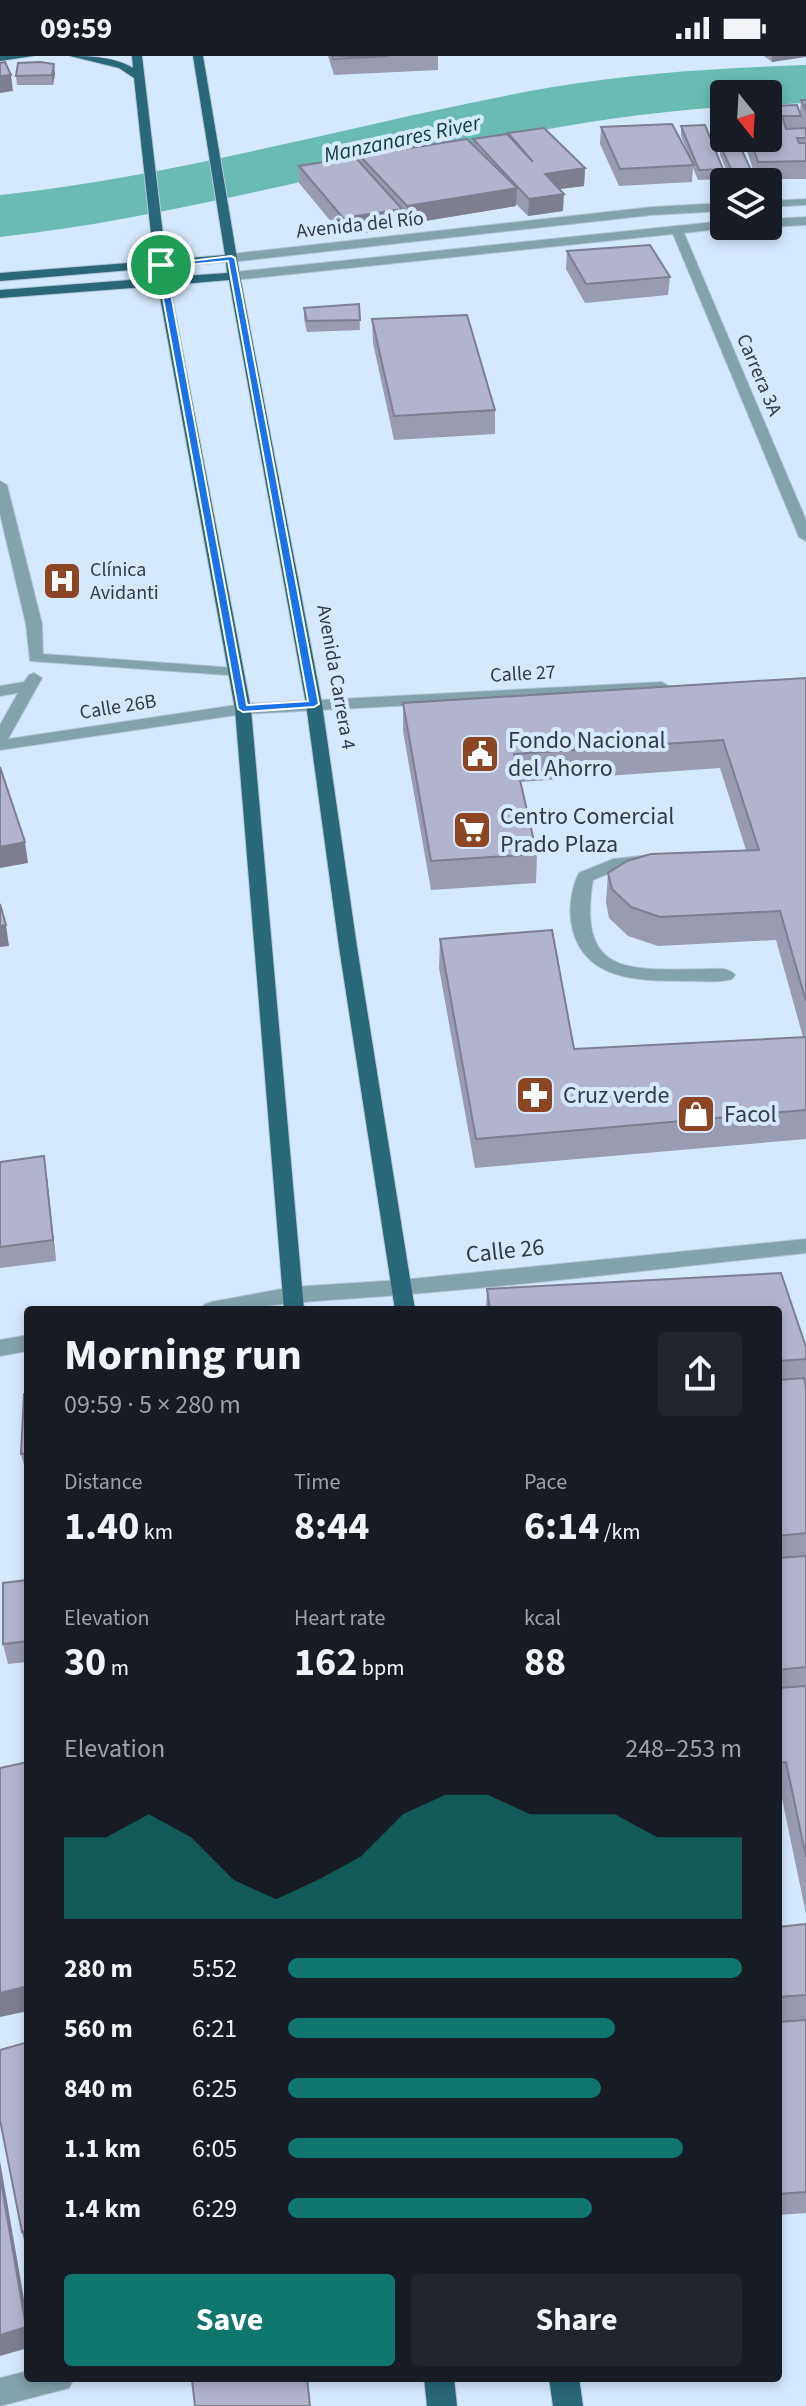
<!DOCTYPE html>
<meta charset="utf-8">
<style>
body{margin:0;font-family:"Source Sans 3",sans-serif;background:#20242c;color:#f1f3f6;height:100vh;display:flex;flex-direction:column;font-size:30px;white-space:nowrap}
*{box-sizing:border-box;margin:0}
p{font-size:26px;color:#9ea1a6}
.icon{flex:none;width:44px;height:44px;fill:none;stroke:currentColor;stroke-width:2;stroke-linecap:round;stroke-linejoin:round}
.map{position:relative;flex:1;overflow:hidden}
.details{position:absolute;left:24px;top:1250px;width:758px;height:1076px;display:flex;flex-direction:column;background:#171b24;border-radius:8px;box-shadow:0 4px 12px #0003}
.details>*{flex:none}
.needle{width:52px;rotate:162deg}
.fabs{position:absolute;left:710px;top:24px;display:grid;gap:16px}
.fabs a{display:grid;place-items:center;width:72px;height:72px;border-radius:8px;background:#171b24;box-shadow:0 4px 12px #0003;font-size:40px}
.pin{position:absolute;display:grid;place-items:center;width:68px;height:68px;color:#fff;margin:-34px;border:4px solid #fff;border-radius:50%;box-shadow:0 2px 8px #0007}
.round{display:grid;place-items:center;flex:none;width:84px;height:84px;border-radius:8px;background:#20242c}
.summary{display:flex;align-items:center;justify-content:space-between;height:136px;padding:0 40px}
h1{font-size:44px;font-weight:700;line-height:60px}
.stats{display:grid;grid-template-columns:repeat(3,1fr);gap:12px;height:136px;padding:8px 40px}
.stats div{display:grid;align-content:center}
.stats b{font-size:40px;font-weight:700}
.stats small{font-size:22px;font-weight:400}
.stats p{font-size:22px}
.chart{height:224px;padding:16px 40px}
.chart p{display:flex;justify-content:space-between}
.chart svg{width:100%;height:144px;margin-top:8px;fill:#0f766e;opacity:.7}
.cta{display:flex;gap:16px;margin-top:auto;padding:16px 40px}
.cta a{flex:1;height:92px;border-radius:8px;background:#0f766e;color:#fff;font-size:32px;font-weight:700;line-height:92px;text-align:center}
.cta a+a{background:#20242c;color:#f1f3f6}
ul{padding:0 40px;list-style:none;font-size:26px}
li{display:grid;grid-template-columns:128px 96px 1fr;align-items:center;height:60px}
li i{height:20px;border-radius:10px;background:#0f766e}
.status{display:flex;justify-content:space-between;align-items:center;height:56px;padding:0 40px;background:#171b24;direction:ltr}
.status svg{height:22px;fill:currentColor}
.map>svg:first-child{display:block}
</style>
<div class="status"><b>09:59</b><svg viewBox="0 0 49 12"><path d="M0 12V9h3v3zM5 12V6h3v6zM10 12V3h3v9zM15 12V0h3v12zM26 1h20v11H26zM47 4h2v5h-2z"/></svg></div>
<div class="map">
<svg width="806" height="2350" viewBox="0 0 806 2350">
<rect width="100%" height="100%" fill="#d5e9fe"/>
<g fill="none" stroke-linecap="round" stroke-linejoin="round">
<path fill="#69bbb4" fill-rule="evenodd" d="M806,9V47L768,49V38H724V51C478,67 245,154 0,181V139C186,119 363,65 547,32C632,17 719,12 806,9Z"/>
<defs>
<path id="minor" d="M806,143V149L768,151V145Z
M724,147V155L652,159L231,206L225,202L231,198L652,151Z
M806,161V169L768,171L766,170L768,163Z
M724,165V170L728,172L684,177L806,464V485L799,481L673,178L234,224L228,220L234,216Z
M0,425L7,429L42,568L43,598L236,612L244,617L241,620L30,605L26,568L0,458Z
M34,617L42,622L8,683L243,648L662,626L670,631L662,636L243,658L0,694V669L18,637L0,640V630L24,626L29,619Z
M649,799L657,804L655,808L622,812L593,824C577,921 629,914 707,913C717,913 728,911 735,919L732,923C719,927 703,925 689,925C640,925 580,926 571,865C569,851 572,830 579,817L613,803Z
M806,1183V1197C647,1214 487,1234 328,1244C284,1247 244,1254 201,1254L204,1249L211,1246L292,1231L401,1224Z
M28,1279V1295L0,1300V1284Z
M28,2315V2322H74L69,2332L0,2350V2322Z"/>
<path id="major" d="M0,0H33L0,5Z
M70,0C90,0 115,1 133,12L132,0H142L166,204L225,199L193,0H203L240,220L322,648L357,891L415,1254H395L339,891L306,648L229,224L170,229L251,653L304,1254H284L235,653L158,230L0,242V234L156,222L155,212L0,225V217L154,205L134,22L119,12ZM226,206L227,217L169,221L167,211Z
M424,2322H454L457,2350H427Z
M549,2322H579L583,2350H553Z"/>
</defs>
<use href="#minor" stroke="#b5c6d9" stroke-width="2"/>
<use href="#major" stroke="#b5c6d9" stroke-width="2"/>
<use href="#minor" fill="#83a2ac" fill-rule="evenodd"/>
<use href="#major" fill="#296879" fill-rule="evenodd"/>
</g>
<path fill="#999bb1" d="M328,0H438V14L334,19Z
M764,0H806L772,6Z
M55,18L53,29H17L16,20Z
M801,44H806V123H756L743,82H768V50L800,56Z
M681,70L723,113L722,123L698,124L693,112L692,126L619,130L600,88L601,71L688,97L681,80Z
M508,77L585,112L584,130L560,133L563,155L528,160L516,148V150L407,168L402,163V171L343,180L299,127V110L360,106V100L473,89V83L508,79Z
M720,89L751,114L750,124L731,125L720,99Z
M567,195L670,221L668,239L585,247L566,213Z
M359,248L360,274L307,276L304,263V252Z
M372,263L495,354V378L394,384L373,287Z
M806,622V1083L475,1112L439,912L440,883L574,993L803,981L776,884L658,890L628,880L609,862L606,846L608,817L746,794L720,712L520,726L537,798L536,827L431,834L403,675V647Z
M0,1106L47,1121L56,1205L0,1212Z
M781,1217L806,1291V1858L780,1733L778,1734V1254H486L487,1233Z
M28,1338V1409H24L21,1398Z
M28,1524V1606L8,1608L3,1588Z
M806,1868V2157L778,2159V1871Z"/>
<path fill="#7d7e90" d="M772,0H806V1L772,6Z
M54,8L55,18L53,29L52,19Z
M11,19L13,35L0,37V20Z
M585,112L584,130L544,135L545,118Z
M517,132L516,150L407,168V150Z
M564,138L563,155L528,160L529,143Z
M402,153V171L343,180V162Z
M25,786L28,807L0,812V791Z
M6,869L9,890L0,891V870Z
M44,1100L47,1121L56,1205L53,1184Z
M28,1930V1955L0,1961V1937Z
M0,2105L28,2266V2292L0,2300Z
M28,2174V2192H26L22,2176Z"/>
<path fill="#b2b4ce" stroke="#7d7e90" stroke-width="2" d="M332,0H389L333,3Z
M5,6L11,19L0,20V7Z
M40,6L54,8L52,19L16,20L18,7Z
M801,44H806V54Z
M797,49L801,60H782L786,73L806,72V82H797L799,87H806V105L758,106L750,82H768V50Z
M672,68L694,109L620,113L601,71Z
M705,69L723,113L699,114L681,70Z
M544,72L585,112L545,118L564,138L529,143L473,83L507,78L533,106L508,77Z
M467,83L517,132L407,150L360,100Z
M739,88L751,114L732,115L720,89Z
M355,101L402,153L343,162L299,110Z
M650,189L670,221L586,228L567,195Z
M359,248L360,264L307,265L304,252Z
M467,259L495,354L394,360L372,263Z
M806,622V945L780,855L660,861L631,851L612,833L608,817L627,805L651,798L759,794L723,684L514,698L537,798L431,805L403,647Z
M0,711L25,786L0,791Z
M0,848L6,869L0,870Z
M552,874L574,993L806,981V1054L476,1083L440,883Z
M44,1100L53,1184L0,1191V1106Z
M781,1217L806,1291V1303L778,1305V1254H490L487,1233Z
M804,1322L806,1331V1477L778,1480V1324Z
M24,1338H28V1397L21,1398Z
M806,1500V1611L778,1614V1502Z
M28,1524V1585L3,1588V1527Z
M806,1630V1801L786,1706L778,1707V1632Z
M28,1706V1930L0,1937V1712Z
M806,1868V1939L778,1941V1871Z
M806,1964V2136L778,2138V1966Z
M28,1986V2174L22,2176L0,2064V1994Z
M0,2120L26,2271L0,2279Z
M201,2322H307L310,2350H195L192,2324Z"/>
<path fill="#1a73e8" stroke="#fff" stroke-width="2" fill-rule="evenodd" d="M231,200L235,202L319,648L314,651L243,656L238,653L157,209ZM228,205L308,645L247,649L166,211Z"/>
<defs>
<symbol id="hospital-square" viewBox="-11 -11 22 22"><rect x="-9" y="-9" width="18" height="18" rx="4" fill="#8d4623" stroke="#d5e9fe"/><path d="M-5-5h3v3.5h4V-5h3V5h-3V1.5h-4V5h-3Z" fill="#fff"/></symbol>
<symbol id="civic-square" viewBox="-11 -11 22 22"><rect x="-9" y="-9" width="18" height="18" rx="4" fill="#8d4623" stroke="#d5e9fe"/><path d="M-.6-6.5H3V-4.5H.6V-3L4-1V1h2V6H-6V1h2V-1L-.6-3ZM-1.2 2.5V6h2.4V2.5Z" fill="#fff"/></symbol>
<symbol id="supermarket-square" viewBox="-11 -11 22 22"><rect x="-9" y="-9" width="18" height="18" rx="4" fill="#8d4623" stroke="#d5e9fe"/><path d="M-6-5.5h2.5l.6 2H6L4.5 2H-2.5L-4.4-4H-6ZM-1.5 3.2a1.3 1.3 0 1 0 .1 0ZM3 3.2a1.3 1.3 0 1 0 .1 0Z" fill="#fff"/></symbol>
<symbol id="pharmacy-square" viewBox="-11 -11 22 22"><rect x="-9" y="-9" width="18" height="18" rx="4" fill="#8d4623" stroke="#d5e9fe"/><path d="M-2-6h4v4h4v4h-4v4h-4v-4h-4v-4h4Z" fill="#fff"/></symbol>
<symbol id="shop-square" viewBox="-11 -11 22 22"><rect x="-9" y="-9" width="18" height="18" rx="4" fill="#8d4623" stroke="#d5e9fe"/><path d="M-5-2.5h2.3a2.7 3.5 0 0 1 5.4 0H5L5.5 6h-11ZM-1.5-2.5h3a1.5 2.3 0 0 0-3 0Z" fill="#fff"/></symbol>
</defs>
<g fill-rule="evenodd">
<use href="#hospital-square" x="40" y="503" width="44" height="44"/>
<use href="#civic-square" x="458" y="676" width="44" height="44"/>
<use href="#supermarket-square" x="450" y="752" width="44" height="44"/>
<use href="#pharmacy-square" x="513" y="1017" width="44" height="44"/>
<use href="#shop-square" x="674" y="1036" width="44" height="44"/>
</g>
<g text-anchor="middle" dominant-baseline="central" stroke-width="8" stroke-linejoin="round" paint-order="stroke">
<g font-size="20" fill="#333b43" stroke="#d5e9fe">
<text transform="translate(360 169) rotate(-6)">Avenida del Río</text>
<text transform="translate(759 319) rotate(67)">Carrera 3A</text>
<text transform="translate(523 618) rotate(-3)">Calle 27</text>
<text transform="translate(336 621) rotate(80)">Avenida Carrera 4</text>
<text transform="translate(118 651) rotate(-9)">Calle 26B</text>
</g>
<g font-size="20" fill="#333b43" stroke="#d5e9fe" text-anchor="start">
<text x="90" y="514">Clínica<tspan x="90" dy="23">Avidanti</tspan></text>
</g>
<g font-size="22" font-style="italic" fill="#133b38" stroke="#d5e9fe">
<text transform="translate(402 83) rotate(-12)">Manzanares River</text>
</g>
<g font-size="24" fill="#333b43" stroke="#d5e9fe" text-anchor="start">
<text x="508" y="684">Fondo Nacional<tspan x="508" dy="28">del Ahorro</tspan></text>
<text x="500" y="760">Centro Comercial<tspan x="500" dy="28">Prado Plaza</tspan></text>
<text x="563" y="1039">Cruz verde</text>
<text x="724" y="1058">Facol</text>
</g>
<g font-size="24" fill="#333b43" stroke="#d5e9fe">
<text transform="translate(505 1195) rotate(-6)">Calle 26</text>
</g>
</g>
</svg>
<div class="fabs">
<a><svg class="needle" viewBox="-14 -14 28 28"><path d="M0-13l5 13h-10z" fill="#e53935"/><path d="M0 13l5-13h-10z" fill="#9ea1a6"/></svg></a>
<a><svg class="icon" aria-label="layers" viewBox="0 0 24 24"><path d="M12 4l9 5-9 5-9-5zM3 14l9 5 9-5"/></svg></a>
</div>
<div class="pin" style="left:161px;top:209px;background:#1e9e55"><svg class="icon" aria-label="arrive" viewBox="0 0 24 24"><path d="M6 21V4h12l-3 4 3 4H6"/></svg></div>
<section class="details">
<div class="summary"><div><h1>Morning run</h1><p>09:59 · 5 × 280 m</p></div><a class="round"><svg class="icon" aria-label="share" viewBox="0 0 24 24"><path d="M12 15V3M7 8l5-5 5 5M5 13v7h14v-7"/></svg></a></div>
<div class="stats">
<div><p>Distance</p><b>1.40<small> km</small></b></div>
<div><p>Time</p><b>8:44</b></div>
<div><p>Pace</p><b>6:14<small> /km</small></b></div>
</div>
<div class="stats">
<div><p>Elevation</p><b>30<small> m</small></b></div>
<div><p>Heart rate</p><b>162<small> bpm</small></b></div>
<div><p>kcal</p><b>88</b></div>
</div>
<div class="chart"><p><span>Elevation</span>248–253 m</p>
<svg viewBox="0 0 160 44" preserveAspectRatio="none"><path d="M0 44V19L10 19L20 12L30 19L40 32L50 38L60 32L70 25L80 12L90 6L100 6L110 12L120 12L130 12L140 19L150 19L160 19V44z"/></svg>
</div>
<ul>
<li><b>280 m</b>5:52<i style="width:100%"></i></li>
<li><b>560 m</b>6:21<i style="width:72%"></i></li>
<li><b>840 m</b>6:25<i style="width:69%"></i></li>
<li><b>1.1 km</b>6:05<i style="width:87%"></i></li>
<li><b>1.4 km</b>6:29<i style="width:67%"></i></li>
</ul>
<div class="cta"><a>Save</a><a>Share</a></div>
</section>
</div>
